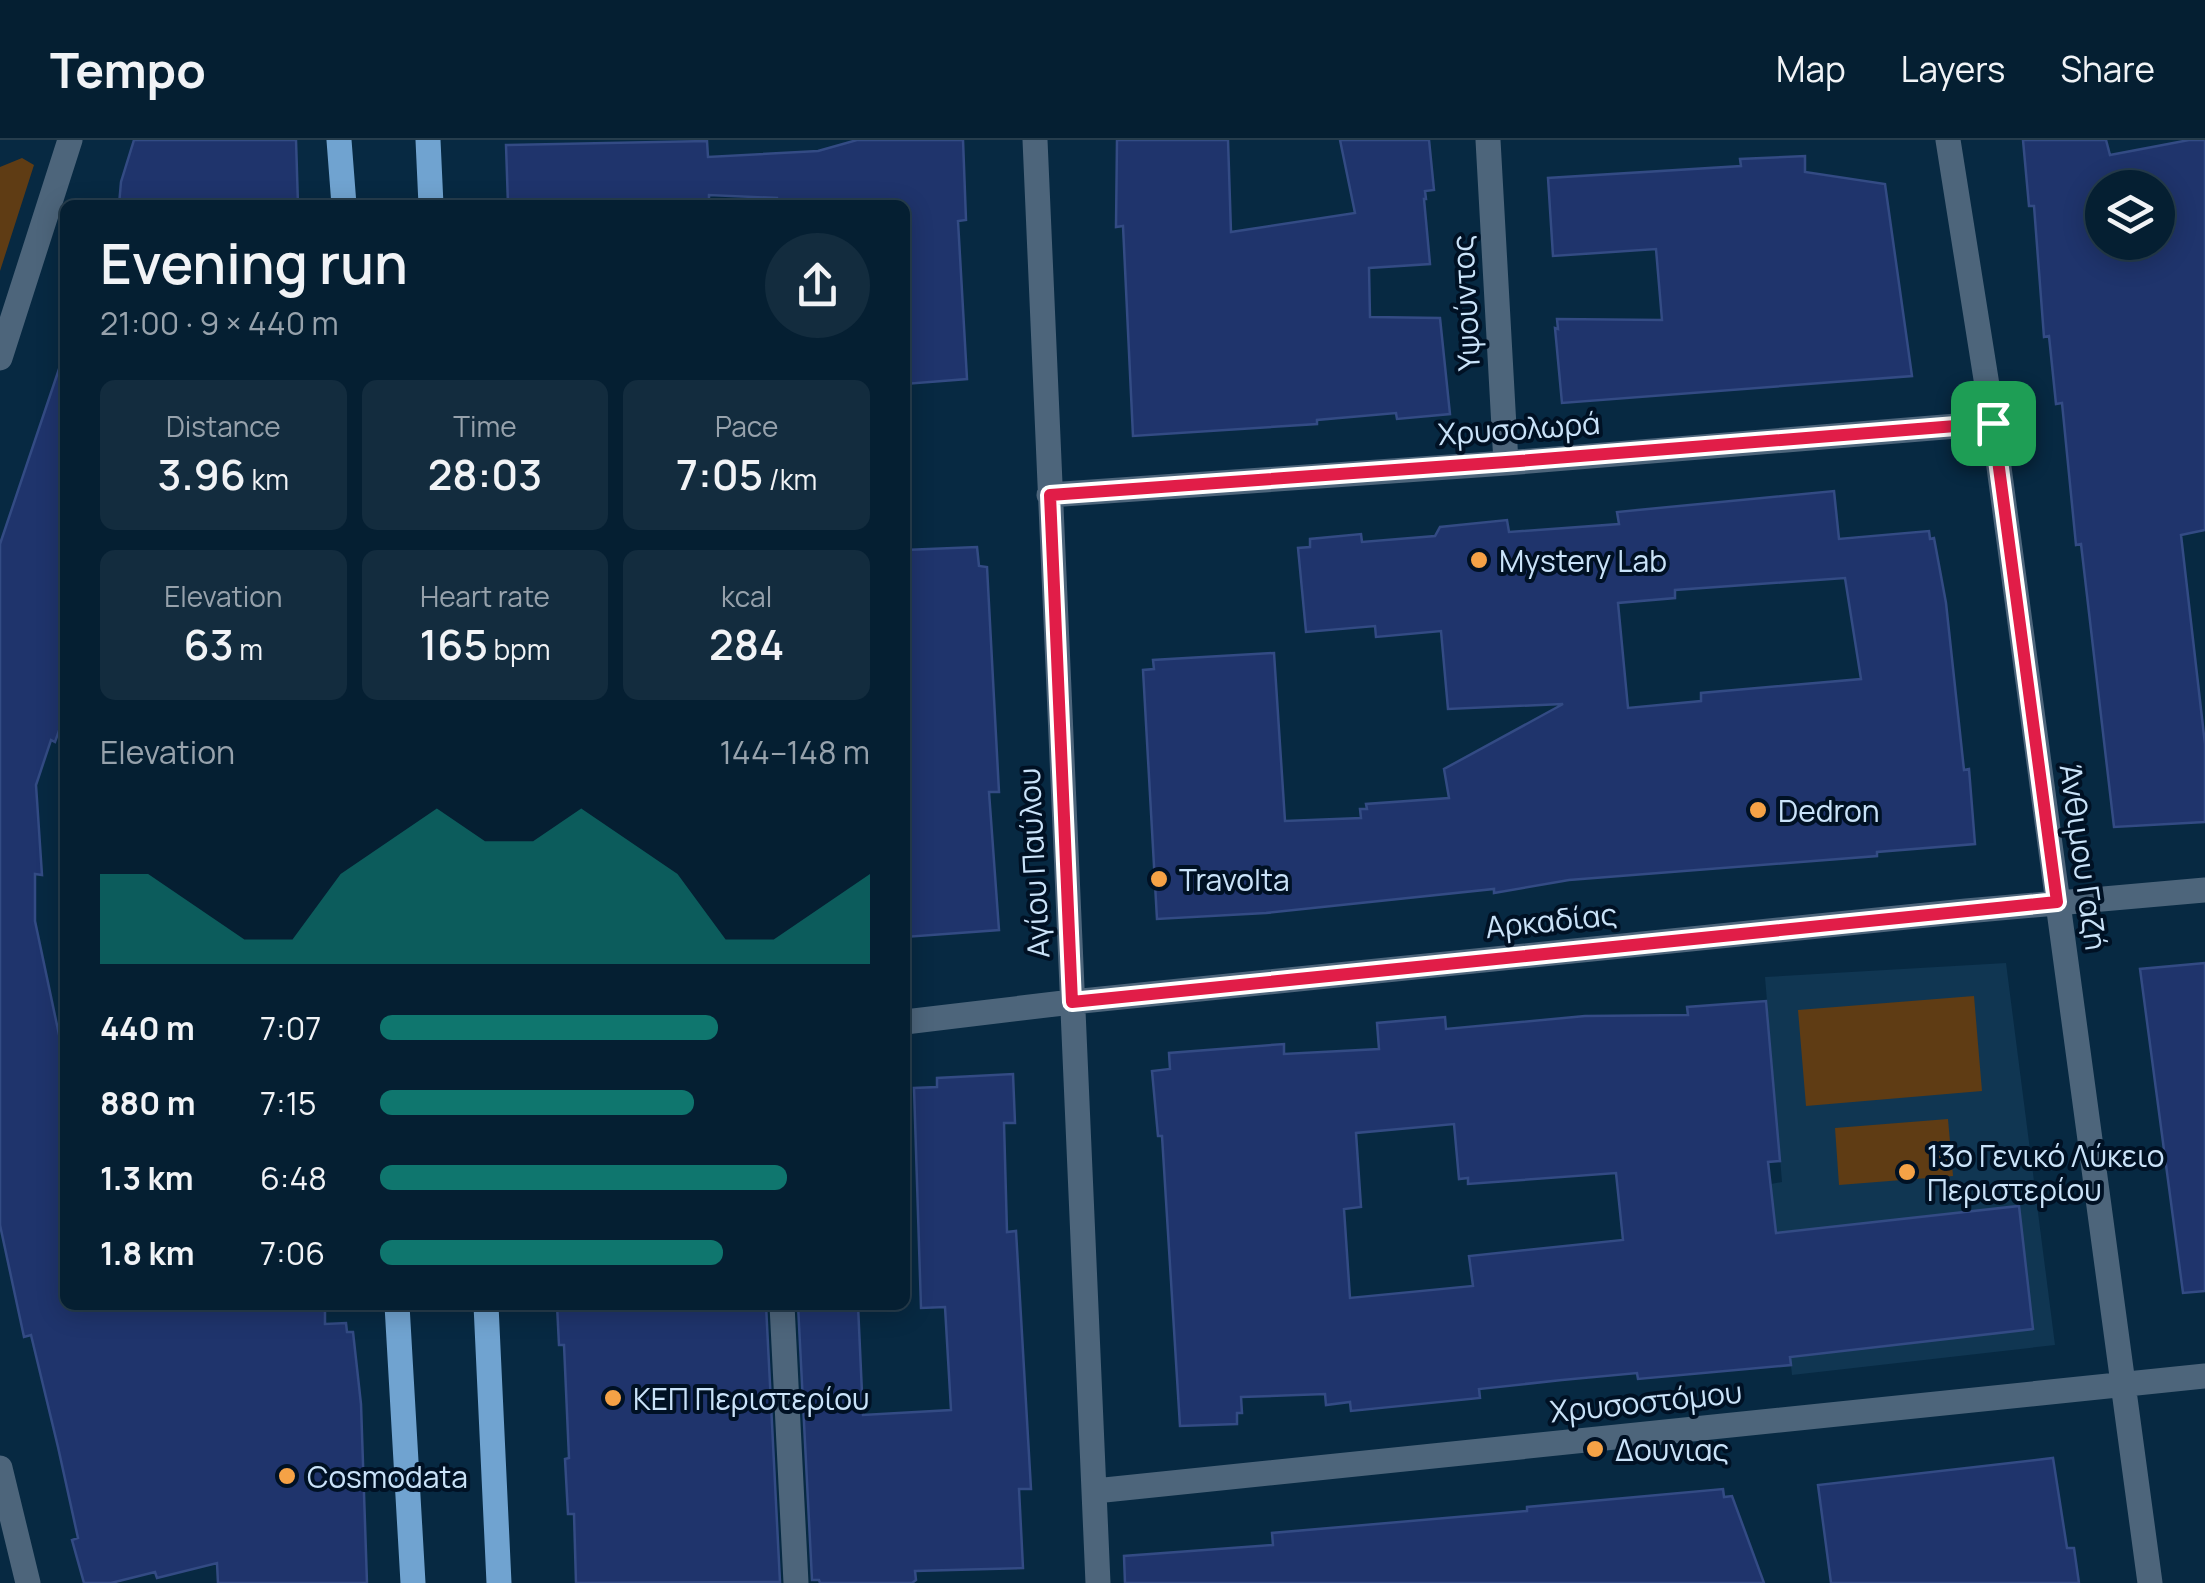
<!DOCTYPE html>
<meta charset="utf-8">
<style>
body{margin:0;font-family:Manrope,sans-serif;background:#132c3e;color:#f1f3f6;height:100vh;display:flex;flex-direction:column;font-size:38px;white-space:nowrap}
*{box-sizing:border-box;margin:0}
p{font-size:32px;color:#97a2ac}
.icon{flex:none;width:55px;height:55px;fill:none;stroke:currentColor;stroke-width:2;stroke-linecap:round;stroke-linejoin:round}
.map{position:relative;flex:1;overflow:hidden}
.drawer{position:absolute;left:60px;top:60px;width:850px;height:1110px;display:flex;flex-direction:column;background:#051f32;border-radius:15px;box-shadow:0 5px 25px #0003,0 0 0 2px #263d4d}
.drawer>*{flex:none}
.buttons{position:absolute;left:2085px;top:30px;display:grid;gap:20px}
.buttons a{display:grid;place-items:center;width:90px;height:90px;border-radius:50%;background:#051f32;box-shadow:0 5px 25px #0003,0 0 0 2px #263d4d;font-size:50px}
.pin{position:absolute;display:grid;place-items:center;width:85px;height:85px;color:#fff;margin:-42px;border-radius:20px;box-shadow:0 5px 15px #0006}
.round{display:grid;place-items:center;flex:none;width:105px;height:105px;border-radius:52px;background:#132c3e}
.summary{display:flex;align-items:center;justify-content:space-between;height:170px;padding:0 40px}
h1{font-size:55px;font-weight:600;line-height:75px}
.metrics{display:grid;grid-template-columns:repeat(3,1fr);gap:15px;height:170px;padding:10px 40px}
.metrics div{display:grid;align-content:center;border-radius:15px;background:#132c3e;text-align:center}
.metrics b{font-size:42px;font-weight:600}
.metrics small{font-size:28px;font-weight:400}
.metrics p{font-size:28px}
.chart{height:280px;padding:20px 40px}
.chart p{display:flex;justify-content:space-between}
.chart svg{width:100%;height:180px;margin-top:10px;fill:#0f766e;opacity:.7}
ul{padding:0 40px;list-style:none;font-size:32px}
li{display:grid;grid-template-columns:160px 120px 1fr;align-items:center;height:75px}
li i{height:25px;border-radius:12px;background:#0f766e}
header{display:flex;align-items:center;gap:60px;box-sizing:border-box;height:140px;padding:0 50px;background:#051f32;border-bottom:2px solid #263d4d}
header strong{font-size:48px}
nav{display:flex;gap:55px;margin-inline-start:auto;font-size:35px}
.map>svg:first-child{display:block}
</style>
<header>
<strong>Tempo</strong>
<nav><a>Map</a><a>Layers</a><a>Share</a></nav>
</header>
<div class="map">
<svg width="2205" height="1443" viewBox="0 0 2205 1443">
<rect width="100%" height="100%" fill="#072942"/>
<path fill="#103652" d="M2006,823L2055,1205L1792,1235L1771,1044L1782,1042L1765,837Z"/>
<path fill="#5f3c14" d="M22,18L34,25L0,131V27Z
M1974,856L1982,951L1806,966L1798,870Z
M1948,979L1953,1036L1839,1045L1835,988Z"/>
<path fill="#1f346c" stroke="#334b84" stroke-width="2.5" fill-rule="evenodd" d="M134,0H296L298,65H119L121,42Z
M857,0H963L966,80L958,81L967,239L905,244V65H778L777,58L709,55V65H508L506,5L707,1L708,17L818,11Z
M1117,0H1228L1231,92L1355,73L1340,0H1429L1434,50L1425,51L1426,59H1424L1430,124L1369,128L1370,177L1440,178L1450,274L1397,279L1396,273L1317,280V284L1133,296L1123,86L1116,87Z
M2023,0H2106L2110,15L2189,0H2205V390L2181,395L2205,604V682L2114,687L2081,404L2076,405L2062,263L2056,264L2049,196L2044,197L2034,66H2029ZM2102,48H2158V102H2102Z
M1805,16V32L1885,44L1912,236L1562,263L1555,188L1558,189L1557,179L1662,180L1656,109L1553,116L1548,38L1741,26L1740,19Z
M59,229L65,230V574L55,602L51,600L36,645L42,735L35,734V781L65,923V1165H325V1184L346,1183L347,1192H353L361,1264L367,1443H218L217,1423L157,1438L155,1432L111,1443H84L72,1400L78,1398L58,1307L31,1195L24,1197L0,1085V404Z
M1834,351L1839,399L1929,391L1930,399L1934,398L1946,463L1964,630L1969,629L1975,704L1877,712V716L1569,740L1494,753V749L1266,773L1157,779L1143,530L1154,529L1153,520L1274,513L1285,681L1361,678L1360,669H1367L1366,664L1449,658L1444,629L1563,564L1448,569L1441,491L1376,497L1375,486L1306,492L1298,408L1310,407V399L1361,394L1362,402L1435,396L1440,387L1507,380L1509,392L1619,384L1617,372ZM1845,438L1861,539L1701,553V561L1628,568L1618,463L1675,458V450Z
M977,407L979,426L987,427L999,652H989L999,790L905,797V410Z
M2205,823V1151L2183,1153L2140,829Z
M1766,861L1780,1021L1768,1022L1776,1093L2019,1066L2033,1189L1790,1217L1791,1225L1638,1239L1637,1233L1562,1240L1479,1249L1480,1258L1351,1271L1350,1262L1326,1265L1325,1254L1241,1257L1242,1273H1237V1284L1180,1286L1162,996H1158L1152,931L1170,929L1169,913L1284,904V914L1379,909L1377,883L1445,877L1446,889L1585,876L1688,875L1687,867ZM1454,984L1459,1039L1468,1038V1044L1616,1033L1623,1100L1469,1116L1473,1146L1350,1158L1344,1069L1361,1067L1356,993Z
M1013,934L1015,983H1004L1007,1092L1016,1091L1031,1349H1019L1023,1428L915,1431L916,1440L912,1443H820L819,1440H812L798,1165H858L863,1275L951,1270L945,1167L921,1168L914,948L937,947V938Z
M557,1165H766L780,1442L576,1443L574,1374H568L565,1319L569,1318L564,1205H559Z
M2053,1318L2067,1408H2074L2079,1443H1831L1818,1345Z
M1723,1349L1724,1357L1732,1356L1764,1443H1125L1124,1416L1273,1405L1272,1393L1527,1371V1367Z"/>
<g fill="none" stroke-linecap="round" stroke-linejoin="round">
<path stroke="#4d657b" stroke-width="25" d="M1035,0L1098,1443
M1488,0L1506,323
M1948,0L1993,283L2150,1443
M0,218L70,0
M1049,355L1506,323L1993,283
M905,882L1072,862L1966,771L2205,750
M782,1165L796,1443
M0,1328L28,1443
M1095,1351L2205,1236"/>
<path stroke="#70a3d0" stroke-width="25" d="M339,0L344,65
M428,0L431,65
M397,1165L413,1443
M486,1165L499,1443"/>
</g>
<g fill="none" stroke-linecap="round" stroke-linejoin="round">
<defs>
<path id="route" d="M1993,283L2057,762L1072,862L1050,355L1506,322Z"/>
</defs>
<use href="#route" stroke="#fff" stroke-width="20"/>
<use href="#route" stroke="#e11d48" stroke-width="12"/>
</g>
<g fill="#f5a246" stroke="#001124" stroke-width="4">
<circle cx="1479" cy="420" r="10"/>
<circle cx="1758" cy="670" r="10"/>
<circle cx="1159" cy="739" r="10"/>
<circle cx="1907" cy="1032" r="10"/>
<circle cx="613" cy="1258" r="10"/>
<circle cx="1595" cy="1309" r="10"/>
<circle cx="287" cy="1336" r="10"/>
</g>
<g text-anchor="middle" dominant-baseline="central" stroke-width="8" stroke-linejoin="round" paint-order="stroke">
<g font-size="30" fill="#cae3f9" stroke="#001124">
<text transform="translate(1465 163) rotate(-93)">Υψούντος</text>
<text transform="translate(1519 288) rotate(-4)">Χρυσολωρά</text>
<text transform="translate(2084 717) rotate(82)">Άνθιμου Γαζή</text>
<text transform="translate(1033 723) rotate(-93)">Αγίου Παύλου</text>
<text transform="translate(1551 780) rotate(-6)">Αρκαδίας</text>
<text transform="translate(1646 1261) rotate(-6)">Χρυσοστόμου</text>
</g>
<g font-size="30" fill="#cae3f9" stroke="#001124" text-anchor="start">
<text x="1499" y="420">Mystery Lab</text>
<text x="1778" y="670">Dedron</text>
<text x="1179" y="739">Travolta</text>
<text x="1927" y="1015">13ο Γενικό Λύκειο<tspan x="1927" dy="34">Περιστερίου</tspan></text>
<text x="633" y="1258">ΚΕΠ Περιστερίου</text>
<text x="1615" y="1309">Δουνιας</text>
<text x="307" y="1336">Cosmodata</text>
</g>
</g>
</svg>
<div class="buttons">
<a><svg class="icon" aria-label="layers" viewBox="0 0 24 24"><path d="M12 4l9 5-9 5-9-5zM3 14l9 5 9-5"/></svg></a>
</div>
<div class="pin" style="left:1993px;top:283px;background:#1e9e55"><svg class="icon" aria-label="arrive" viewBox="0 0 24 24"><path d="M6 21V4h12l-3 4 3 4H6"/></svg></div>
<section class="drawer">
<div class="summary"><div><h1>Evening run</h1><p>21:00 · 9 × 440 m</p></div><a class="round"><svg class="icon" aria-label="share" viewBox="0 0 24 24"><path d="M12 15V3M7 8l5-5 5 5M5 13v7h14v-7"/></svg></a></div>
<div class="metrics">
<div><p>Distance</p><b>3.96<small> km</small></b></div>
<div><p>Time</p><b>28:03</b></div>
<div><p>Pace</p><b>7:05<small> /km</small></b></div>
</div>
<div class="metrics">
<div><p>Elevation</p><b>63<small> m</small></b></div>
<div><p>Heart rate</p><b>165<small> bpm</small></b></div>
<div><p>kcal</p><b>284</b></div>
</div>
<div class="chart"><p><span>Elevation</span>144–148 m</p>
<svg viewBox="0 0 160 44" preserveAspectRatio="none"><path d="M0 44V22L10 22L20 30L30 38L40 38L50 22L60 14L70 6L80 14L90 14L100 6L110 14L120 22L130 38L140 38L150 30L160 22V44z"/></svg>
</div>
<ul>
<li><b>440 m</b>7:07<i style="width:69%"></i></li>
<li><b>880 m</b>7:15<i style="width:64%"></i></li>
<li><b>1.3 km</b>6:48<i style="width:83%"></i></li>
<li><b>1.8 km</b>7:06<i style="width:70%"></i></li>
</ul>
</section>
</div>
